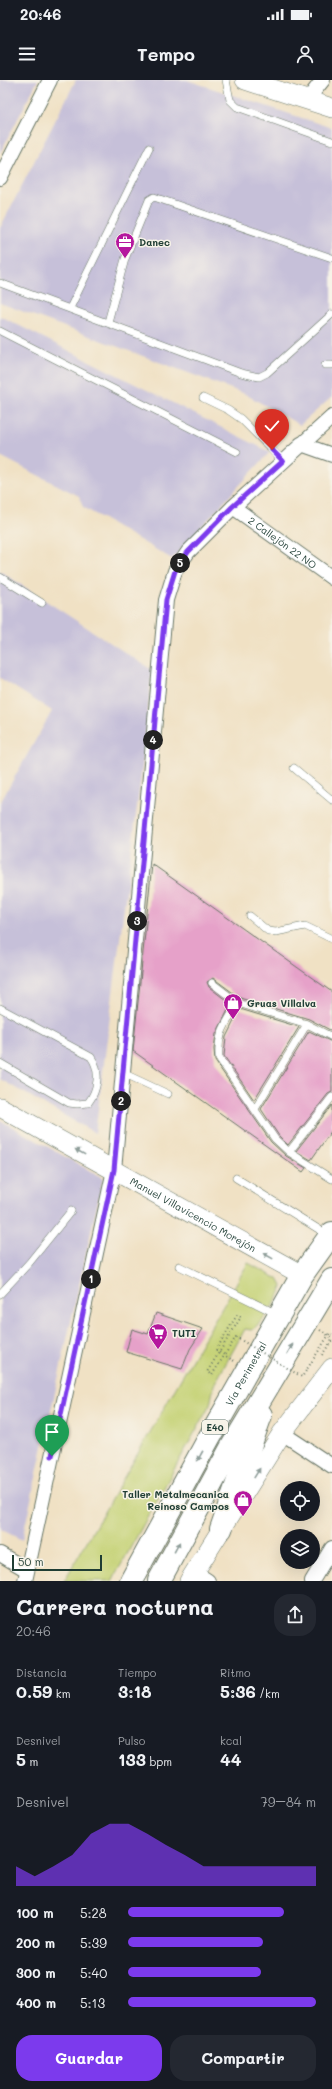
<!DOCTYPE html>
<html lang="es">
<meta charset="utf-8">
<style>
body{margin:0;font-family:Mali,sans-serif;background:#242831;color:#f1f3f6;height:100vh;display:flex;flex-direction:column;font-size:15px;white-space:nowrap}
*{box-sizing:border-box;margin:0}
p{font-size:13px;color:#9ea1a6}
.icon{flex:none;width:22px;height:22px;fill:none;stroke:currentColor;stroke-width:2;stroke-linecap:round;stroke-linejoin:round}
.map{position:relative;height:1501px;overflow:hidden}
.sheet{display:flex;flex-direction:column;background:#171b24;flex:1}
.sheet>*{flex:none}
.controls{position:absolute;left:280px;top:1401px;display:grid;gap:8px}
.controls a{display:grid;place-items:center;width:40px;height:40px;border-radius:50%;background:#171b24;box-shadow:0 4px 16px #0002;font-size:20px}
.scale{position:absolute;left:12px;bottom:10px;width:90px;box-sizing:border-box;padding-left:4px;border:2px solid #1f3d34;border-top:0;font-size:11px;line-height:14px;white-space:nowrap;color:#1f3d34;-webkit-text-stroke:3px #f7f3e8;paint-order:stroke}
.pin{position:absolute;display:grid;place-items:center;width:34px;height:34px;color:#fff;margin:-41px -17px;border-radius:50% 50% 50% 0;rotate:-45deg;box-shadow:0 0 4px #0007}
.pin .icon{rotate:45deg}
.km{position:absolute;width:20px;height:20px;margin:-10px;border-radius:50%;background:#222;color:#fff;font-size:11px;line-height:20px;text-align:center}
.round{display:grid;place-items:center;flex:none;width:42px;height:42px;border-radius:16px;background:#242831}
.headline{display:flex;align-items:center;justify-content:space-between;height:68px;padding:0 16px}
h1{font-size:22px;font-weight:700;line-height:30px}
.figures{display:grid;grid-template-columns:repeat(3,1fr);gap:6px;height:68px;padding:4px 16px}
.figures div{display:grid;align-content:center}
.figures b{font-size:17px;font-weight:700}
.figures small{font-size:11px;font-weight:400}
.figures p{font-size:11px}
.chart{height:112px;padding:8px 16px}
.chart p{display:flex;justify-content:space-between}
.chart svg{width:100%;height:72px;margin-top:4px;fill:#7c3aed;opacity:.7}
.primary-button{display:flex;gap:8px;margin-top:auto;padding:8px 16px}
.primary-button a{flex:1;height:46px;border-radius:16px;background:#7c3aed;color:#fff;font-size:16px;font-weight:700;line-height:46px;text-align:center}
.primary-button a+a{background:#242831;color:#f1f3f6}
ul{padding:0 16px;list-style:none;font-size:13px}
li{display:grid;grid-template-columns:64px 48px 1fr;align-items:center;height:30px}
li i{height:10px;border-radius:5px;background:#7c3aed}
.status{display:flex;justify-content:space-between;align-items:center;height:28px;padding:0 20px;background:#171b24;direction:ltr}
.status svg{height:11px;fill:currentColor}
header{display:flex;justify-content:space-between;align-items:center;height:52px;padding:0 16px;background:#171b24;font-size:18px;font-weight:700}
.map>svg:first-child{display:block}
</style>
<div class="status"><b>20:46</b><svg viewBox="0 0 49 12"><path d="M0 12V9h3v3zM5 12V6h3v6zM10 12V3h3v9zM15 12V0h3v12zM26 1h20v11H26zM47 4h2v5h-2z"/></svg></div>
<header><svg class="icon" aria-label="menu" viewBox="0 0 24 24"><path d="M4 6h16M4 12h16M4 18h16"/></svg>Tempo<svg class="icon" aria-label="person" viewBox="0 0 24 24"><circle cx="12" cy="8" r="4"/><path d="M4 21q1-7 8-7t8 7"/></svg></header>
<div class="map">
<svg width="332" height="1501" viewBox="0 0 332 1501">
<rect width="100%" height="100%" fill="#f7f3e8"/>
<filter id="ink" filterUnits="userSpaceOnUse"><feTurbulence type="fractalNoise" baseFrequency=".025" numOctaves="2"/><feDisplacementMap in="SourceGraphic" scale="8" xChannelSelector="R" yChannelSelector="G"/><feConvolveMatrix kernelMatrix="1 2 1 2 8 2 1 2 1" color-interpolation-filters="sRGB"/></filter>
<filter id="wash" filterUnits="userSpaceOnUse"><feTurbulence type="fractalNoise" baseFrequency=".012" numOctaves="4" result="noise"/><feDisplacementMap in="SourceGraphic" scale="16" xChannelSelector="R" yChannelSelector="G"/><feGaussianBlur stdDeviation="0.9" result="paint"/><feColorMatrix in="noise" values="0 0 0 0 0 0 0 0 0 0 0 0 0 0 0 0 0 1.4 0 .05"/><feComposite in="paint" operator="in"/></filter>
<g filter="url(#wash)">
<rect width="100%" height="100%" fill="#f0e1c4"/>
<path fill="#c6c0d9" d="M0,0H38L0,73Z
M76,0H187L332,48V317L300,345L245,314L0,223V148Z
M0,236L270,372L172,479L83,427L79,416L0,376Z
M0,491L152,590L142,688L95,1053L0,999V723L52,631L0,598Z
M0,1040L103,1098L22,1460L0,1449Z"/>
<path fill="#c5d274" stroke="#728854" d="M248,1183L278,1199L282,1206C281,1216 260,1246 251,1250L245,1249L214,1305L210,1325L112,1501H64Z"/>
<g id="blocks">
<path fill="#e6a1c9" d="M152,784L332,912V951L309,939L240,918L213,898L207,902L209,907L231,924L216,954L214,969L215,981L271,1062L286,1076L306,1088L303,1092L133,971Z
M240,929L299,947L254,1020L224,976L226,957Z
M309,951L332,962V1012L328,1014L288,1065L279,1056L261,1029Z
M332,1025V1050L311,1080L296,1071Z
M156,1233L203,1249L190,1269L182,1289L126,1272L132,1249L148,1254Z"/>
</g>
</g>
<g filter="url(#ink)">
<use href="#blocks" fill-opacity="0" stroke="#687666" stroke-width="1"/>
<g fill="none" stroke-linecap="round" stroke-linejoin="round">
<defs>
<path id="lane" d="M226,0L230,20L237,27L332,61
M0,203L241,293L259,297L267,293L332,234
M70,228L149,68
M108,242L125,179L149,120L154,117L332,178
M0,251L237,372
M325,285H332
M203,318L228,330L241,339L283,381
M0,497L42,523
M294,688L332,720
M250,836L268,851L276,852L305,846L332,859
M212,903L238,923L307,944L332,957
M238,923C226,944 217,953 219,978L275,1059L289,1072L332,1099
M0,928L91,977C101,991 98,1010 88,1023L77,1024L69,1023L0,983
M123,993L168,1014
M255,1029L307,944
M289,1072L332,1017
M236,1098L328,1155
M179,1186L277,1234
M0,1214L29,1183L71,1131"/>
<g id="street">
<path d="M307,20L323,0"/>
<path d="M0,98L50,0"/>
<path d="M301,364L332,375"/>
<path id="s1" d="M233,427L332,498"/>
<path d="M282,1353L332,1386"/>
<path d="M0,1474L27,1490"/>
<path d="M194,1492L208,1501"/>
<path d="M25,1501L114,1090L166,520L175,491L188,472L233,427L332,337"/>
<path d="M312,1501L332,1468"/>
</g>
<g id="secondary">
<path d="M245,0L332,28"/>
<path id="s2" d="M0,1027L302,1195"/>
<path d="M189,1501L282,1353L332,1288"/>
</g>
<g id="highway">
<path d="M221,1449L261,1335"/>
<path id="s3" d="M131,1501L209,1358L302,1195L332,1153"/>
<path d="M159,1501L231,1368L332,1200"/>
</g>
</defs>
<use href="#lane" stroke="#687666" stroke-width="8"/>
<use href="#street" stroke="#687666" stroke-width="16"/>
<use href="#secondary" stroke="#687666" stroke-width="20"/>
<use href="#highway" stroke="#687666" stroke-width="24"/>
<path stroke="#687666" stroke-width="2" stroke-dasharray="1 3" stroke-linecap="butt" d="M320,1250L332,1258
M216,1270L234,1281
M322,1275L332,1260"/>
<use href="#lane" stroke="#fff" stroke-width="7"/>
<use href="#street" stroke="#fff" stroke-width="14"/>
<use href="#secondary" stroke="#fff" stroke-width="19"/>
<use href="#highway" stroke="#fff" stroke-width="22"/>
<path stroke="#687666" stroke-width="2" stroke-dasharray="1 3" stroke-linecap="butt" d="M216,1270L237,1235L241,1237L207,1292L212,1295L236,1257L302,1297L330,1253L332,1254"/>
</g>
<defs><path id="oneway-solid" d="M-6-.8H1V-3.2L6.5 0L1 3.2V.8H-6Z"/></defs>
<g fill="#8f9e9a">
<use href="#oneway-solid" transform="translate(80 1072) rotate(-151)"/>
<use href="#oneway-solid" transform="translate(268 1176) rotate(-151)"/>
<use href="#oneway-solid" transform="translate(290 1269) rotate(-60)"/>
<use href="#oneway-solid" transform="translate(200 1376) rotate(119)"/>
<use href="#oneway-solid" transform="translate(257 1393) rotate(-58)"/>
<use href="#oneway-solid" transform="translate(177 1467) rotate(-62)"/>
</g>
</g>
<g fill="none" stroke-linecap="round" stroke-linejoin="round" filter="url(#ink)">
<defs>
<path id="route" d="M52,1376L114,1090L166,520L175,491L188,472L232,427L283,381L272,370"/>
</defs>
<use href="#route" stroke="#fff" stroke-width="8"/>
<use href="#route" stroke="#7c3aed" stroke-width="5"/>
</g>
<defs>
<symbol id="office-pin" viewBox="-11 -11 22 30"><path d="M0 17L-7.5 6A9.5 9.5 0 1 1 7.5 6Z" fill="#b5179e" stroke="#f7f3e8"/><path d="M-6-3h4V-5.5h4V-3h4V5H-6ZM-1-4.5V-3h2v-1.5ZM-6 0V1H6V0Z" fill="#fff"/></symbol>
<symbol id="shop-pin" viewBox="-11 -11 22 30"><path d="M0 17L-7.5 6A9.5 9.5 0 1 1 7.5 6Z" fill="#b5179e" stroke="#f7f3e8"/><path d="M-5-2.5h2.3a2.7 3.5 0 0 1 5.4 0H5L5.5 6h-11ZM-1.5-2.5h3a1.5 2.3 0 0 0-3 0Z" fill="#fff"/></symbol>
<symbol id="supermarket-pin" viewBox="-11 -11 22 30"><path d="M0 17L-7.5 6A9.5 9.5 0 1 1 7.5 6Z" fill="#b5179e" stroke="#f7f3e8"/><path d="M-6-5.5h2.5l.6 2H6L4.5 2H-2.5L-4.4-4H-6ZM-1.5 3.2a1.3 1.3 0 1 0 .1 0ZM3 3.2a1.3 1.3 0 1 0 .1 0Z" fill="#fff"/></symbol>
</defs>
<g fill-rule="evenodd">
<use href="#office-pin" x="114" y="151" width="22" height="30"/>
<use href="#shop-pin" x="222" y="912" width="22" height="30"/>
<use href="#supermarket-pin" x="147" y="1242" width="22" height="30"/>
<use href="#shop-pin" x="232" y="1409" width="22" height="30"/>
</g>
<g text-anchor="middle" dominant-baseline="central" stroke-width="3" stroke-linejoin="round" paint-order="stroke">
<rect fill="#f7f3e8" stroke="#60746a" stroke-width="1" x="202" y="1340" width="26" height="14" rx="3"/>
<g font-size="9" font-weight="bold" fill="#1f3d34">
<text x="215" y="1347">E40</text>
</g>
<g font-size="10" font-weight="bold" fill="#1f3d34" stroke="#f7f3e8" text-anchor="start">
<text x="139" y="162">Danec</text>
<text x="247" y="923">Gruas Villalva</text>
<text x="172" y="1253">TUTI</text>
<text x="229" y="1414" text-anchor="end">Taller Metalmecanica<tspan x="229" dy="12">Reinoso Campos</tspan></text>
</g>
<g font-size="10" fill="#1f3d34" stroke="#f7f3e8">
<text stroke="none"><textPath href="#s1" startOffset="61">2 Callejón 22 NO</textPath></text>
<text stroke="none"><textPath href="#s2" startOffset="221">Manuel Villavicencio Morejón</textPath></text>
<text stroke="none"><textPath href="#s3" startOffset="237">Vía Perimetral</textPath></text>
</g>
</g>
</svg>
<div class="controls">
<a><svg class="icon" aria-label="locate" viewBox="0 0 24 24"><circle cx="12" cy="12" r="6"/><path d="M12 2v4M12 18v4M2 12h4M18 12h4"/></svg></a>
<a><svg class="icon" aria-label="layers" viewBox="0 0 24 24"><path d="M12 4l9 5-9 5-9-5zM3 14l9 5 9-5"/></svg></a>
</div>
<div class="scale">50 m</div>
<div class="pin" style="left:52px;top:1376px;background:#1e9e55"><svg class="icon" aria-label="arrive" viewBox="0 0 24 24"><path d="M6 21V4h12l-3 4 3 4H6"/></svg></div>
<div class="pin" style="left:272px;top:370px;background:#d93025"><svg class="icon" aria-label="check" viewBox="0 0 24 24"><path d="M5 12l5 5 9-10"/></svg></div>
<b class="km" style="left:91px;top:1199px">1</b>
<b class="km" style="left:121px;top:1021px">2</b>
<b class="km" style="left:137px;top:841px">3</b>
<b class="km" style="left:153px;top:660px">4</b>
<b class="km" style="left:180px;top:483px">5</b>
</div>
<section class="sheet">
<div class="headline"><div><h1>Carrera nocturna</h1><p>20:46</p></div><a class="round"><svg class="icon" aria-label="share" viewBox="0 0 24 24"><path d="M12 15V3M7 8l5-5 5 5M5 13v7h14v-7"/></svg></a></div>
<div class="figures">
<div><p>Distancia</p><b>0.59<small> km</small></b></div>
<div><p>Tiempo</p><b>3:18</b></div>
<div><p>Ritmo</p><b>5:36<small> /km</small></b></div>
</div>
<div class="figures">
<div><p>Desnivel</p><b>5<small> m</small></b></div>
<div><p>Pulso</p><b>133<small> bpm</small></b></div>
<div><p>kcal</p><b>44</b></div>
</div>
<div class="chart"><p><span>Desnivel</span>79–84 m</p>
<svg viewBox="0 0 160 44" preserveAspectRatio="none"><path d="M0 44V32L10 38L20 32L30 25L40 12L50 6L60 6L70 12L80 19L90 25L100 32L110 32L120 32L130 32L140 32L150 32L160 32V44z"/></svg>
</div>
<ul>
<li><b>100 m</b>5:28<i style="width:83%"></i></li>
<li><b>200 m</b>5:39<i style="width:72%"></i></li>
<li><b>300 m</b>5:40<i style="width:71%"></i></li>
<li><b>400 m</b>5:13<i style="width:100%"></i></li>
</ul>
<div class="primary-button"><a>Guardar</a><a>Compartir</a></div>
</section>
